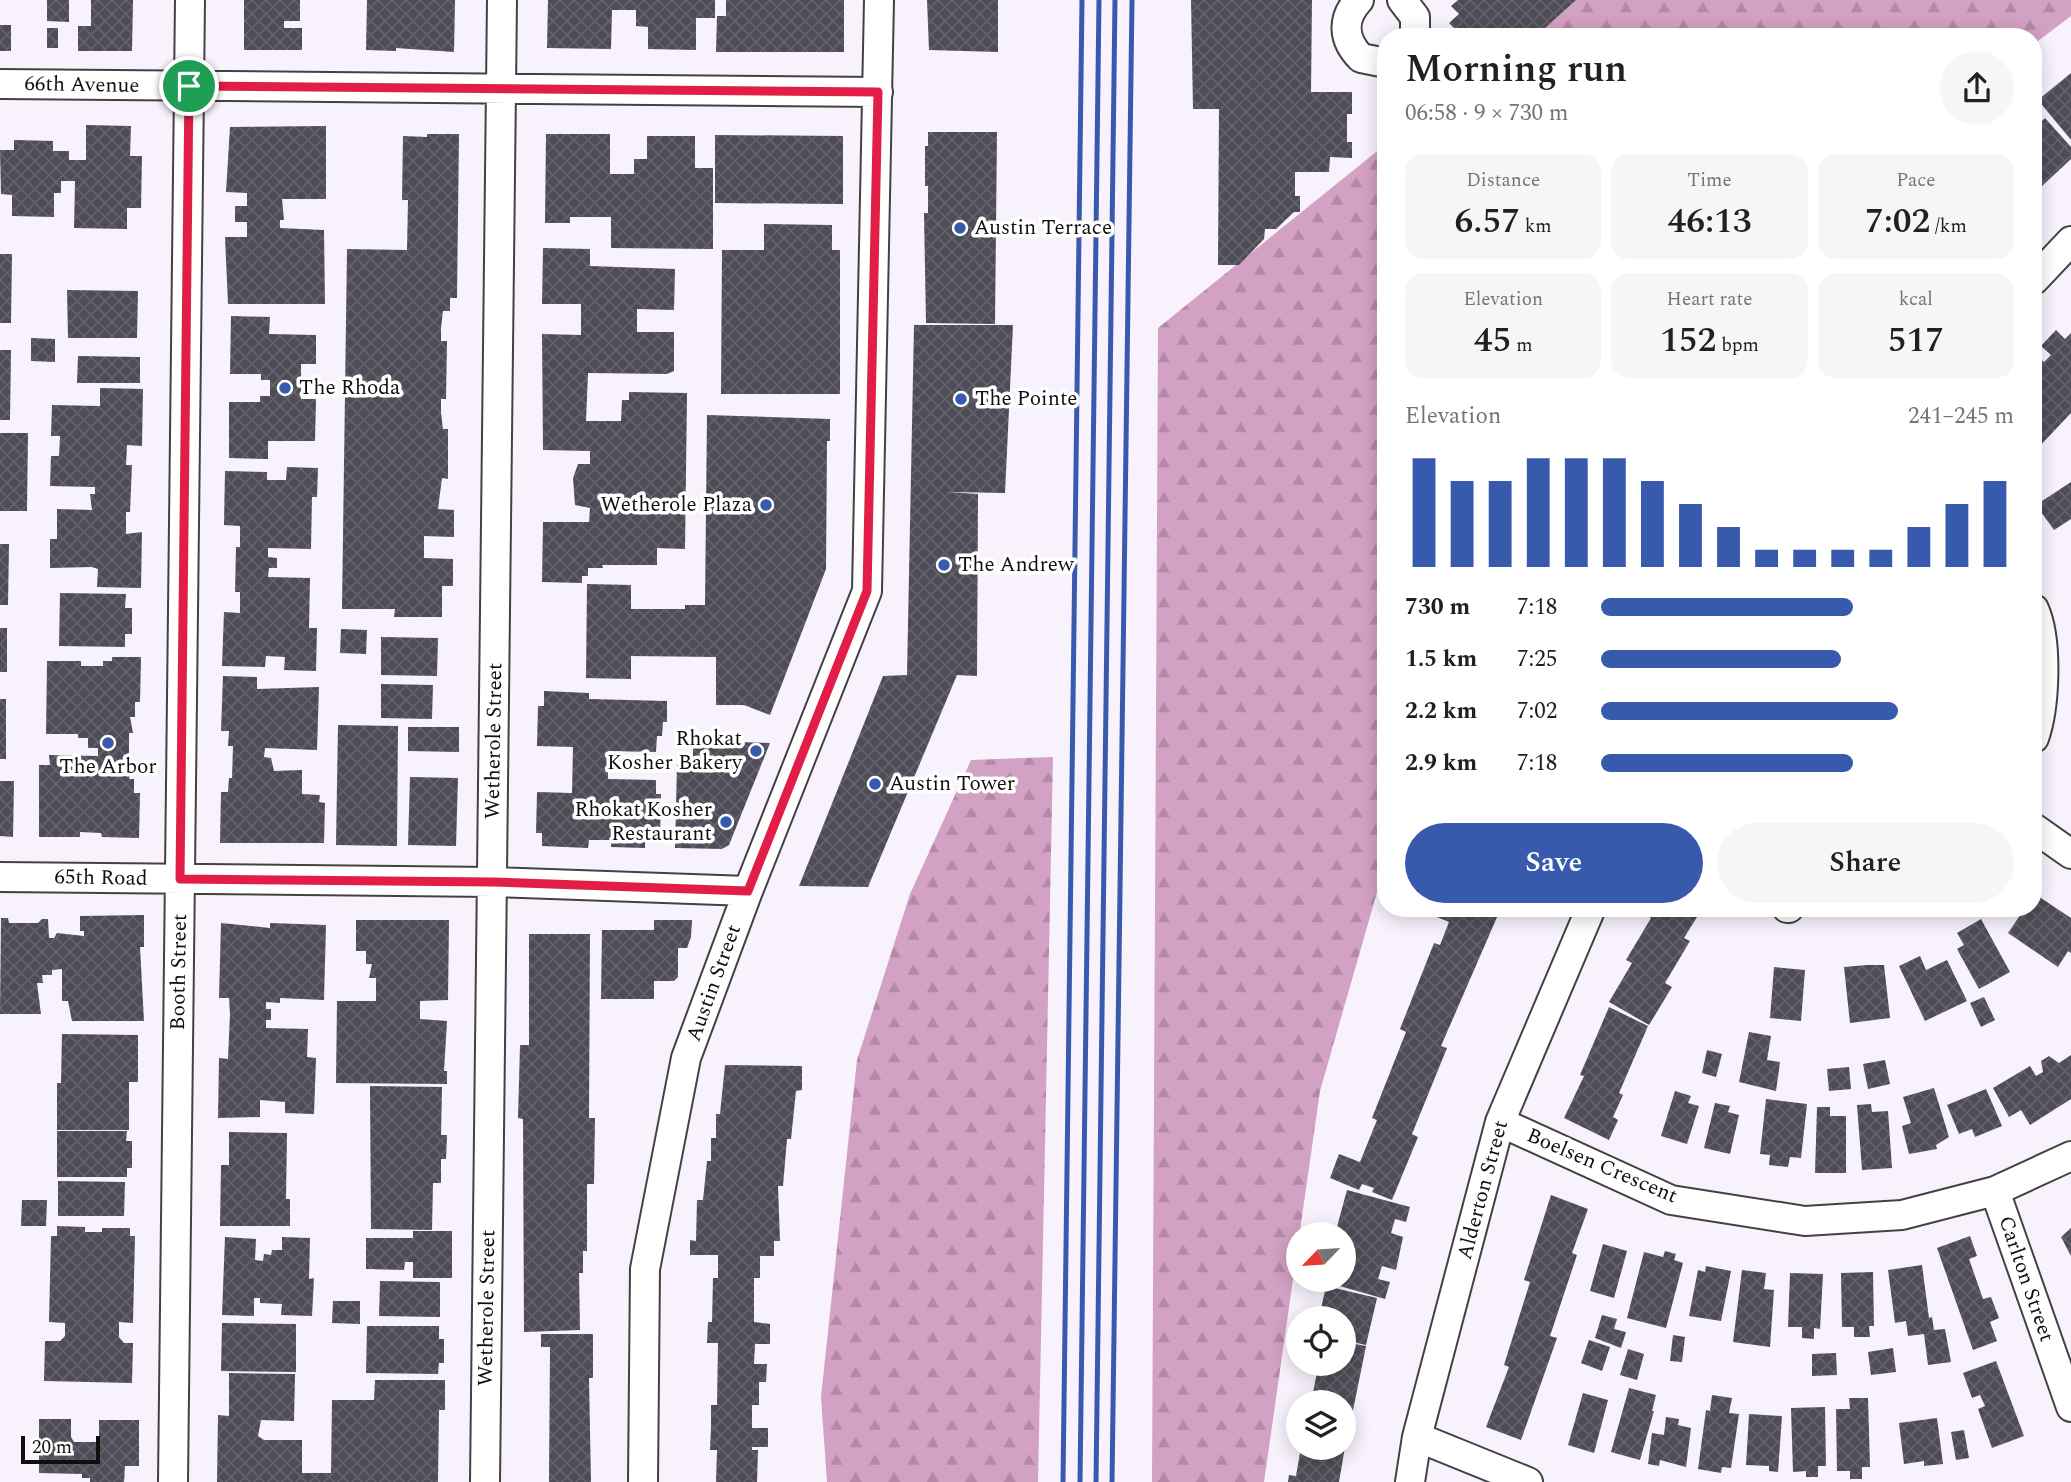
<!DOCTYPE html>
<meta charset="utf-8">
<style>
body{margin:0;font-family:Spectral,serif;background:#f6f6f6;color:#202124;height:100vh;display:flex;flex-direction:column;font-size:26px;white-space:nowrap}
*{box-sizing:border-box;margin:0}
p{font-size:23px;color:#757577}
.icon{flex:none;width:38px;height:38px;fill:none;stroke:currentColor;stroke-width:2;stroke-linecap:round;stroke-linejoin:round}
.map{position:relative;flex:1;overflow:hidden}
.panel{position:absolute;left:1377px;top:28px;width:665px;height:889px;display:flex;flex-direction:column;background:#fff;border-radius:28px;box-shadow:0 4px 18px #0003}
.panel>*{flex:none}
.needle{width:46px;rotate:245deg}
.tools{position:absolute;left:1286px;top:1222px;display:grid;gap:14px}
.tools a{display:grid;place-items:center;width:70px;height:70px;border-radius:50%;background:#fff;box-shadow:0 4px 18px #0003;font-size:35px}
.scale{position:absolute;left:21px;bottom:18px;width:79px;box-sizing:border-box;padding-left:7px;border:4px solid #0f0f0f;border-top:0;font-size:19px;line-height:24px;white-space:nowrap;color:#0f0f0f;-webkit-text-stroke:5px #fff;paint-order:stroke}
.pin{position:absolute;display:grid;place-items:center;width:60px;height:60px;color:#fff;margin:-30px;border:4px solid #fff;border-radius:50%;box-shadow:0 2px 7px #0007}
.round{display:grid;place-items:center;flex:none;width:74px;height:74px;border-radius:37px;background:#f6f6f6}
.overview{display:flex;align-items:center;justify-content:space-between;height:119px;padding:0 28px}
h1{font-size:38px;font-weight:600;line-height:52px}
.metrics{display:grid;grid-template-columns:repeat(3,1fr);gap:10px;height:119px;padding:7px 28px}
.metrics div{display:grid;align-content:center;border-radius:18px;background:#f6f6f6;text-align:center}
.metrics b{font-size:35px;font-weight:600}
.metrics small{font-size:19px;font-weight:400}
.metrics p{font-size:19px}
.chart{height:196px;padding:14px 28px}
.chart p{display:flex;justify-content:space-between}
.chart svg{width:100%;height:126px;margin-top:7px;stroke:#385aad;stroke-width:6}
.primary-button{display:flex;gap:14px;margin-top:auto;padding:14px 28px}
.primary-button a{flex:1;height:80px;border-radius:42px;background:#385aad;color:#fff;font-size:28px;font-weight:600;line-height:80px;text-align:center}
.primary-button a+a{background:#f6f6f6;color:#202124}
ul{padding:0 28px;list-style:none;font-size:23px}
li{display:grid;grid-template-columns:112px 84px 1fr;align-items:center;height:52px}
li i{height:18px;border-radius:9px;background:#385aad}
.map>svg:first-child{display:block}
</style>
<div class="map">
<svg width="2071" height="1482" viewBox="0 0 2071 1482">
<defs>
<pattern id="forest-firs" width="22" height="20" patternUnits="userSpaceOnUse" patternTransform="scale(1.75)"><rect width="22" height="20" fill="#d3a1c3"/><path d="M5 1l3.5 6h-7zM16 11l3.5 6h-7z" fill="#b489a6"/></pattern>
<pattern id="building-cross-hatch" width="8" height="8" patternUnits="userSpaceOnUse" patternTransform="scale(1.75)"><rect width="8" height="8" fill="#4e4c56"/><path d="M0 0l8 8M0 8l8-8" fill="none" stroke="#636169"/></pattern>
</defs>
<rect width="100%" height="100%" fill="#f8f2fd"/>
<path fill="url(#forest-firs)" d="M1564,0H2071V16L2034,44V37H1973L1968,31L1960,37H1519Z
M1386,144V861L1320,1091L1264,1482H1152L1158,328Z
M1053,757L1038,1482H827L821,1397L857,1060L910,894L971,760Z"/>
<path fill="url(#building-cross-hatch)" d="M47,0H69V22L47,21Z
M91,0H133L132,51H78V26H91Z
M244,0H300V21H284V28H302V50H244Z
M367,0H455L454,52L396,48V51L366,50Z
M548,0H715V18H696V50L648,49V27L636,26V10H612L611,49L547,48Z
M726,0H844V52H716L717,16H726Z
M927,0H998V52L929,50Z
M1191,0H1312L1311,92H1352V114H1347V142H1352V158L1330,157L1329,172H1295V196H1300V212H1294L1276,229H1265L1264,239L1239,265H1218L1219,109H1193Z
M1458,0H1576L1535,37H1446L1455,29L1449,23L1459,14L1451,6Z
M0,25H11V51H0Z
M47,28H58V48H47Z
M2071,73V140L2038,100Z
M2045,118L2071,147V159L2042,186L2034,176V129Z
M86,125L131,126L130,156H142L141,208H127V229L74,228L75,181H61V193H54V217L12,216V195L1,194L0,150H14V140L53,141V151H69V160H86Z
M326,126V199H282L284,220H280V228L324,230L325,304H228L225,237H247V222H235V206H247V193L226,192L230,127Z
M928,132H997L995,324L926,323L924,213H928V186H925V146H928Z
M427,134H459L457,298H450V311H443L441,328V341H447L446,399H441V413L443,429H448V479L442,478L438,509L454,510V537L424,536V558L453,559V586H442V617H394L395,609H342L347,249L407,250L408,200H402L403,136L427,137Z
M546,134H610V174H634V159H647V136H695V168H713V249L611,248V217H570V223H545Z
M715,135L843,136V204L715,203Z
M764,224L832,225V250H840V394H721L722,250H764Z
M543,248L590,249V266L675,269L674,310L637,309V332H674V371L667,374L588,373L586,421H621L622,400H629V392L687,393L685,549L657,548V565H602L603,568H588V576H582V583L542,582L543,522H589L590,508L575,505L573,478L578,464H590V451L543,450L542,334L581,335V304H542Z
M0,254H12L11,323H0Z
M67,290L138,291L137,338H68Z
M231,316L270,317L269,334L316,335V364H301V399H316L315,441H268V459L229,458V402H260V396H270V380H261V374H230Z
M914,325H1013L1005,493L947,492L978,494L977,676L957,675L868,887L799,886L883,676L907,675Z
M2056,330L2065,339L2071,333V413L2034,452V373L2037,370L2034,361L2038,357L2044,362L2051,355L2041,346Z
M31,338L55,339V362L31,361Z
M0,350H11L10,420H0Z
M78,356L140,357V383H77Z
M100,388L143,389L142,446L127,445L126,465H132L130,512H126V534L142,532L141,588L97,587L98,569L92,567L50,568V539H57V509L92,510L90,494H95V487L50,486L51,456H59L60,436H51L52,405L100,406Z
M707,415L830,419V441H827L826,569L770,715L744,705H716V657L631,656V679L586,678L587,584L631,585V609H685V605H705Z
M0,433H28L27,511H0Z
M287,467L318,468L317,497H312L311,549L268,548V557L277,558V568H269L268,577L310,578L309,628H317L316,671L284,670L285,657L266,656L265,667L222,666L224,612L240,613V592H235L236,547H240V526L224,525L225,471L267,472V480H286Z
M2071,482V519L2054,530L2036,505Z
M0,544H9L8,605H0Z
M60,593L126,594L125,608H132V634H125V647L59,646Z
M0,628H7V672H0Z
M341,629L367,630L366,654L340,653Z
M381,637L438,638L437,676L381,675Z
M112,657H141L140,702H135V717H130L133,733H129V764H132L129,779H134V793H140L139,838L102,837L101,833L80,832V837H39V765H50L49,755L98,756V748H88V738H78V734H46L47,661H81V666H103V661H112Z
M223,676L257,677V689L319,687L317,750L265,748L264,757L271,758L274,771L302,770V794L320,795L319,802L325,803L324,843H220L221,792H228L229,778H232L233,746H228L229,731H221Z
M381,684L433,685L432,719L381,718Z
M544,691L589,693V699L667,701V722H663L662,736H657L656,752L608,751V760H615L614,770L608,769V779L656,780V794H661L660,841H645V848L611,847V840H589L588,848L542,846V833H536L537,792L572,793L573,747L537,746L538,706H544Z
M0,699H6V759H0Z
M338,725L398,726L397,846L336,845Z
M408,727H459V752L408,751Z
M693,741L770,743L729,845L722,849L675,848L677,765H693Z
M410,777L458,778L456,846L408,845Z
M0,781H14L13,837L0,836Z
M2035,894L2071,918V953L2068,951L2058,967L2008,933L2025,908H2034Z
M1441,908H1501L1441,1046L1447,1048L1412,1134L1418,1137L1392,1200L1372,1192L1374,1188L1362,1184L1359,1190L1330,1178L1339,1154L1360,1162L1377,1120L1372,1118L1406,1032L1400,1029L1434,943L1440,945L1449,922L1437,917Z
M1647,908H1683L1697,917L1684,938L1690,941L1665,983L1672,987L1649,1025L1609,1002L1632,963L1626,960L1651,918L1644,913Z
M144,915V947H140L144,1021H72L68,1001H62V969L52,970V975H42L43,983H37L41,1014H0L1,918H8L9,923H38L42,919H48L49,938H54L57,933L84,936V931H80V916Z
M1981,919L2010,972L1979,989L1957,949L1964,945L1957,933Z
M356,920H449L448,1000L420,1001V1019L447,1021L444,1071H447V1084L336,1083L337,1001H376V978H369L372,964H366V951H356Z
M654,920H692L691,937L687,948H678V977L674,981H654V999H601L602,930H654Z
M221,923L270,928V923L326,925L324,1000L280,998V1003L266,1002V1009H271V1020H266V1028L308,1029L307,1057L316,1058L314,1114L285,1113V1102L260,1100V1117L218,1118L219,1058L228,1059L230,1014L229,998H219Z
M529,934H590L589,1118H595L594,1184H587V1251H583V1273H579L580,1330L524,1332L523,1119L518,1118L520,1045H529Z
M1920,956L1926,970L1947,960L1967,1001L1925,1021L1899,966Z
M1867,965H1884L1890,1018L1850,1023L1844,967Z
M1774,967L1805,970L1801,1021L1770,1018Z
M1984,997L1995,1020L1981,1027L1970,1003Z
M1609,1007L1648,1026L1619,1093L1623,1095L1613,1117L1618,1120L1609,1140L1564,1118L1584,1076L1580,1075Z
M1749,1032L1771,1036L1767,1060L1780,1062L1776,1091L1739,1082Z
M62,1034L138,1035V1082H129V1130H57V1083H61Z
M1707,1050L1722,1054L1716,1077L1702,1073Z
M2071,1055V1099L2030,1125L2021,1110L2009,1117L1993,1088L2030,1066L2036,1076L2043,1072L2041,1061L2049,1056L2059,1063Z
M1885,1060L1890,1084L1868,1089L1863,1064Z
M725,1065L802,1066V1090L796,1091L791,1139H787L783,1186H778L780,1241H774V1256H760V1278H754V1322L770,1324V1344H755L754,1364H767L766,1382H759V1405H752V1428H768V1447H752V1450H758L757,1482H716L717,1450H710L711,1427V1405H717L718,1343H707L708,1322H712L713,1278H718V1255H690V1240L696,1241L697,1200H703L707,1161H711V1138H716V1114H720Z
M1849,1067L1851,1089L1829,1091L1827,1069Z
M370,1086L442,1087L441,1135H447L446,1159H441V1183H433L432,1230L371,1229Z
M1934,1088L1949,1137L1936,1145L1937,1149L1909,1154L1902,1126L1911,1123L1903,1097Z
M1986,1089L2002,1126L1975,1137L1972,1129L1959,1134L1947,1105Z
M1675,1091L1691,1096L1688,1103L1699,1106L1687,1144L1661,1136Z
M1766,1099L1807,1104L1801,1158L1790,1157L1788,1167L1769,1165L1770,1155L1760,1154Z
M1715,1103L1730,1106L1728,1112L1739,1115L1730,1154L1704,1148Z
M1871,1104L1872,1112L1888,1111L1892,1168L1862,1170L1857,1105Z
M1817,1107H1830V1116H1846V1173H1815Z
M57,1131H127L126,1141H132V1168H127V1177H57Z
M229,1132L287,1133L286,1199H290V1226H220L221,1165H229Z
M58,1181L125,1182L124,1216H58Z
M1347,1190L1410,1207L1406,1222L1395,1219L1391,1233L1403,1237L1396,1270L1382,1266L1378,1279L1390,1282L1385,1299L1322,1281L1344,1279V1234H1335Z
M1551,1195L1588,1209L1572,1253L1577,1255L1550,1336L1557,1338L1521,1440L1486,1427L1509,1367L1504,1365L1530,1282L1524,1280Z
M22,1200H47L46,1226H21Z
M57,1226L85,1227V1232H102V1228H130V1236H135L133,1323L119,1322V1337L124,1343H133L132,1383L44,1381L45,1341H60L65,1336V1323L49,1322L51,1236H57Z
M2071,1228V1256L2061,1237Z
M413,1231H452V1278H413V1262H405L404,1270L366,1269V1238H413Z
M1970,1236L1977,1256L1969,1259L1983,1299L1991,1297L1999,1318L1990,1322L1997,1341L1973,1350L1937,1248Z
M225,1237L256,1239L255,1260L263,1261L264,1254L271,1255L272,1250H282V1237L310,1238L309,1279L314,1278L312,1316L281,1315L282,1304L260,1303V1298H254V1316L222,1315Z
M1603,1244L1627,1251L1614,1298L1590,1291Z
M1665,1251L1676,1254L1674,1260L1683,1263L1666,1328L1627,1318L1644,1252L1663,1257Z
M1922,1265L1929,1318L1932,1317L1934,1330L1945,1329L1951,1362L1928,1365L1924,1334L1908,1336L1906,1321L1895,1323L1888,1270Z
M1706,1266L1731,1271L1721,1321L1689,1316L1698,1270L1705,1272Z
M1742,1270L1766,1273L1764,1289L1774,1290L1770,1347L1733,1342Z
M1873,1272L1874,1326H1869L1870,1337H1854V1327H1842L1841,1273Z
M1790,1273L1823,1274L1820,1329L1814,1328V1339L1802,1338V1327H1788Z
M380,1281L440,1282V1317L379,1316Z
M1326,1286L1377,1298L1366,1345L1344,1340V1318H1319Z
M333,1301H360V1324L332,1323Z
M1602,1315L1617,1319L1614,1329L1626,1332L1621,1348L1595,1338Z
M222,1323L296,1324V1372L221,1371Z
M367,1326H439V1339H444V1363H439L438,1374L366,1373Z
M541,1334H593V1378H589L591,1482H549L550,1347H541Z
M1673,1335L1685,1337L1682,1362L1670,1361Z
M1589,1340L1610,1347L1602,1371L1581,1363Z
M1344,1342L1366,1346L1347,1440L1344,1439V1402H1311L1319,1363H1344Z
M1893,1348L1896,1372L1871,1375L1868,1352Z
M1628,1349L1644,1354L1637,1380L1620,1375Z
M1836,1353L1837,1375L1812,1376V1354Z
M1996,1361L2024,1436L1992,1448L1978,1409L1985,1406L1980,1395L1972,1398L1963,1373Z
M229,1373L295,1374L294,1421L261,1420L258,1436L264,1440H302V1473H331L332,1400H374L375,1380H445V1410H439L438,1482H217L218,1415L229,1416Z
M1629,1388L1656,1395L1652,1411H1654L1640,1460L1611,1452Z
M1583,1393L1608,1400L1594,1453L1568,1445Z
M1712,1395L1732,1398L1729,1413L1739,1414L1731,1468L1722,1467L1721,1473L1698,1469L1706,1410L1710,1411Z
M1849,1398H1868L1870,1467H1862V1479H1850V1471H1837L1836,1409H1850Z
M1825,1407L1826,1466H1818V1477H1806V1471L1793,1472L1791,1408Z
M1749,1414L1782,1416L1778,1472L1769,1471V1466L1746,1465Z
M1666,1417L1679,1419L1678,1425L1691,1428L1686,1467L1660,1460L1659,1466L1648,1464L1652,1433L1664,1435Z
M1937,1418L1943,1464L1924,1466V1461L1904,1464L1899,1423Z
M39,1419H71V1437L74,1442H99V1420H139V1466H125L124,1482H90V1478H82V1474L39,1473Z
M1964,1430L1969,1458L1956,1460L1951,1432Z
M1301,1447H1345L1339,1482H1288L1289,1475L1296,1476Z"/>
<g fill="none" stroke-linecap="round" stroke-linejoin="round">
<defs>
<path id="minor" d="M1359,0C1341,19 1343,40 1361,58L1386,63
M1402,0L1415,17V37
M0,84L878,92
M2034,280L2071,241
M2034,609C2048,640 2045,707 2034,738
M2034,828L2071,854
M0,877L493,882L748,891
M1787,908H1789
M1500,1122L1671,1200L1805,1221L1902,1215L1995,1191L2071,1156
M1995,1191L2071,1407
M1417,1437L1528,1482
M173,1482L190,0
M485,1482L502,0
M643,1482L645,1269L686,1058L748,891L867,591L879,0
M1410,1482L1417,1437L1500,1122L1591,908"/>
</defs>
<use href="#minor" stroke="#424242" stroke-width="32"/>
<use href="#minor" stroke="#fff" stroke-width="28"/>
<path stroke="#385aad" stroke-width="5" d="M1063,1482L1082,0
M1080,1482L1099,0
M1096,1482L1115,0
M1112,1482L1132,0"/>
</g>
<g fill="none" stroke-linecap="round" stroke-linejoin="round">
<defs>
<path id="route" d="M189,86L878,92L867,591L748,891L493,882L180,879Z"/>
</defs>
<use href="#route" stroke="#fff" stroke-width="14"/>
<use href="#route" stroke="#e11d48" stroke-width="9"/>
</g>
<g fill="#385aad" stroke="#fff" stroke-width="2.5">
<circle cx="960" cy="228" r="7"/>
<circle cx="285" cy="388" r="7"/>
<circle cx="961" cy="399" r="7"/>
<circle cx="766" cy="505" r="7"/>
<circle cx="944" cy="565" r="7"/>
<circle cx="108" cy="743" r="7"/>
<circle cx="756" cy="751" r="7"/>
<circle cx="875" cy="784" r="7"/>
<circle cx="726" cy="822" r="7"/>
</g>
<g text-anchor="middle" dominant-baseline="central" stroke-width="7" stroke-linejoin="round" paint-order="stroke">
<g font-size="21" fill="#0f0f0f" stroke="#fff">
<text transform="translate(82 85) rotate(1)">66th Avenue</text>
<text transform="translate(494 741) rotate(-89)">Wetherole Street</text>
<text transform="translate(101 878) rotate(1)">65th Road</text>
<text transform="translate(179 972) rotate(-89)">Booth Street</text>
<text transform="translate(714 983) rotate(-70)">Austin Street</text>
<text transform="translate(1602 1166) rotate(23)">Boelsen Crescent</text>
<text transform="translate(1483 1190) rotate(-75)">Alderton Street</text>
<text transform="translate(2026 1279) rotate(71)">Carlton Street</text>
<text transform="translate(487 1308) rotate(-89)">Wetherole Street</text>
</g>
<g font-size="21" fill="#0f0f0f" stroke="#fff" text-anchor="start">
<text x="974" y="228">Austin Terrace</text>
<text x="299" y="388">The Rhoda</text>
<text x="975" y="399">The Pointe</text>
<text x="752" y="505" text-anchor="end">Wetherole Plaza</text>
<text x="958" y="565">The Andrew</text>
<text x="742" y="739" text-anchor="end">Rhokat<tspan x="742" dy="24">Kosher Bakery</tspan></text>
<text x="108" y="767" text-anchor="middle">The Arbor</text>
<text x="889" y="784">Austin Tower</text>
<text x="712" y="810" text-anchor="end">Rhokat Kosher<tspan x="712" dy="24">Restaurant</tspan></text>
</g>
</g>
</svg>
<div class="tools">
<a><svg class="needle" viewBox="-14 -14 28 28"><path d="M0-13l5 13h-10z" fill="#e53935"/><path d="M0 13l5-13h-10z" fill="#757577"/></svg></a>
<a><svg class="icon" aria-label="locate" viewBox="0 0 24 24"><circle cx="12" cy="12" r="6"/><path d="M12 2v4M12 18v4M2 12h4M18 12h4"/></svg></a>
<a><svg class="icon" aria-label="layers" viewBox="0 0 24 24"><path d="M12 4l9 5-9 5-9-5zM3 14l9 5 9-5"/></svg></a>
</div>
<div class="scale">20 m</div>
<div class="pin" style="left:189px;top:86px;background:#1e9e55"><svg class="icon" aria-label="arrive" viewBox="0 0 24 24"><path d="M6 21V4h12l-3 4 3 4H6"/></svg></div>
<section class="panel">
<div class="overview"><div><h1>Morning run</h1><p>06:58 · 9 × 730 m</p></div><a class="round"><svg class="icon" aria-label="share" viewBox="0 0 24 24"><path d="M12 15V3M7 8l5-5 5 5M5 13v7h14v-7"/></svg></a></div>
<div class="metrics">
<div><p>Distance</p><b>6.57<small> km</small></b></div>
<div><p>Time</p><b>46:13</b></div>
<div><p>Pace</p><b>7:02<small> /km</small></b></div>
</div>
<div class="metrics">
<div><p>Elevation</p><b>45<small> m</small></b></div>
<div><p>Heart rate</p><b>152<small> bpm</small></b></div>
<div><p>kcal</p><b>517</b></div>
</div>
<div class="chart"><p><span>Elevation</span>241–245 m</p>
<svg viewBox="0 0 160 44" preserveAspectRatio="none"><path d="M5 44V6M15 44V14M25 44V14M35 44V6M45 44V6M55 44V6M65 44V14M75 44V22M85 44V30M95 44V38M105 44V38M115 44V38M125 44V38M135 44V30M145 44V22M155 44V14"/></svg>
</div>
<ul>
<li><b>730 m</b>7:18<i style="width:61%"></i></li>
<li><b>1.5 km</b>7:25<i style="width:58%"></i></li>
<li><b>2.2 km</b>7:02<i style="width:72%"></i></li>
<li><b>2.9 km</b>7:18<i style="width:61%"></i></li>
</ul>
<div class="primary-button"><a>Save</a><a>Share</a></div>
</section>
</div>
